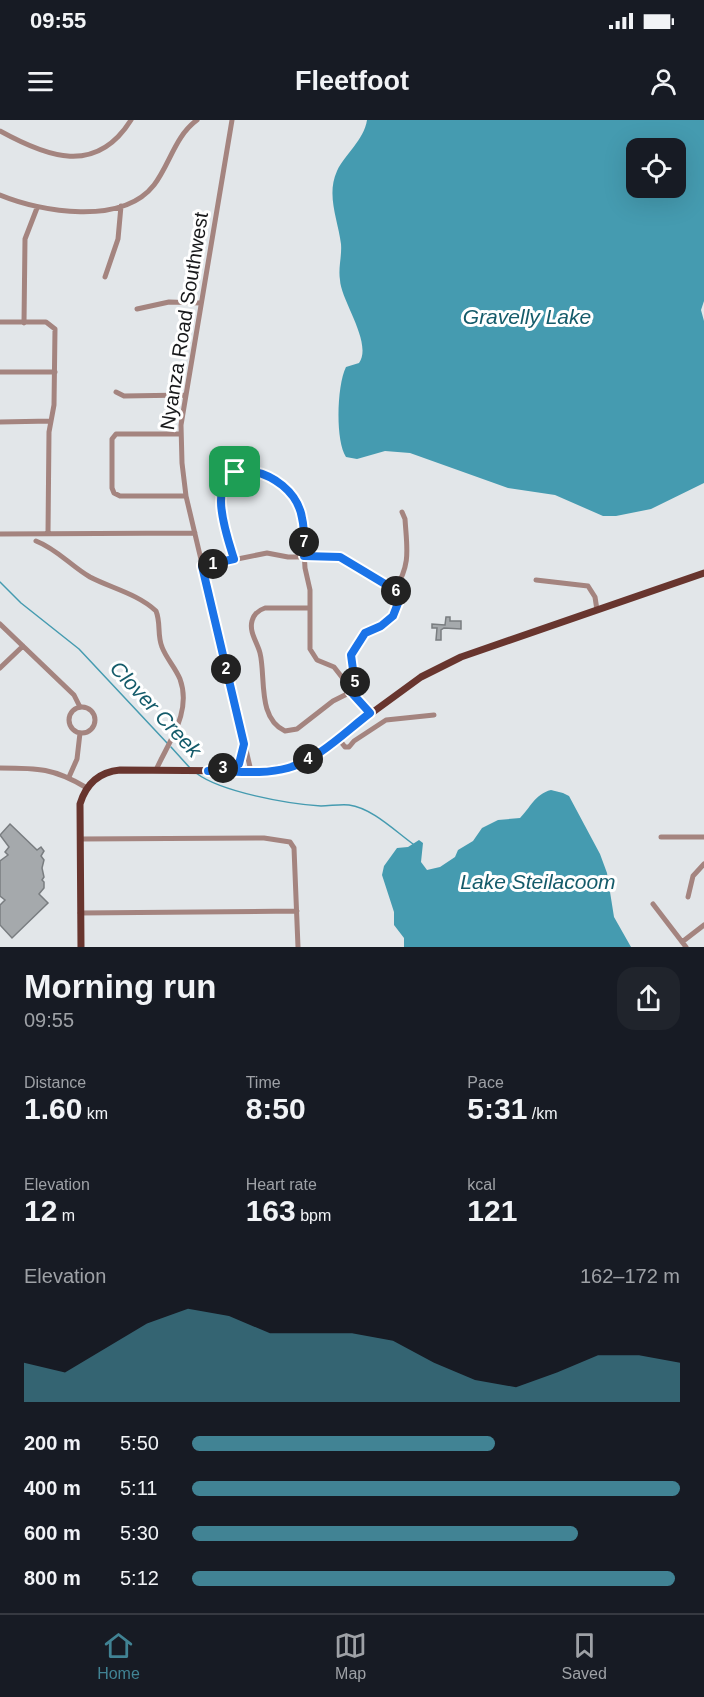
<!DOCTYPE html>
<meta charset="utf-8">
<style>
body{margin:0;font-family:Helvetica,sans-serif;background:#20242c;color:#f1f3f6;height:100vh;display:flex;flex-direction:column;font-size:22px;white-space:nowrap}
*{box-sizing:border-box;margin:0}
p{font-size:20px;color:#9ea1a6}
.icon{flex:none;width:33px;height:33px;fill:none;stroke:currentColor;stroke-width:2;stroke-linecap:round;stroke-linejoin:round}
.map{position:relative;height:827px;overflow:hidden}
.drawer{display:flex;flex-direction:column;background:#171b24;flex:1}
.drawer>*{flex:none}
.tools{position:absolute;left:626px;top:18px;display:grid;gap:12px}
.tools a{display:grid;place-items:center;width:60px;height:60px;border-radius:12px;background:#171b24;box-shadow:0 6px 24px #0002;font-size:30px}
.pin{position:absolute;display:grid;place-items:center;width:51px;height:51px;color:#fff;margin:-26px;border-radius:12px;box-shadow:0 3px 9px #0006}
.km{position:absolute;width:30px;height:30px;margin:-15px;border-radius:50%;background:#222;color:#fff;font-size:16px;line-height:30px;text-align:center}
.round{display:grid;place-items:center;flex:none;width:63px;height:63px;border-radius:18px;background:#20242c}
.head{display:flex;align-items:center;justify-content:space-between;height:102px;padding:0 24px}
h1{font-size:33px;font-weight:800;line-height:45px}
.metrics{display:grid;grid-template-columns:repeat(3,1fr);gap:9px;height:102px;padding:6px 24px}
.metrics div{display:grid;align-content:center}
.metrics b{font-size:30px;font-weight:800}
.metrics small{font-size:16px;font-weight:400}
.metrics p{font-size:16px}
.chart{height:168px;padding:12px 24px}
.chart p{display:flex;justify-content:space-between}
.chart svg{width:100%;height:108px;margin-top:6px;fill:#418394;opacity:.7}
ul{padding:0 24px;list-style:none;font-size:20px}
li{display:grid;grid-template-columns:96px 72px 1fr;align-items:center;height:45px}
li i{height:15px;border-radius:8px;background:#418394}
.status{display:flex;justify-content:space-between;align-items:center;height:42px;padding:0 30px;background:#171b24;direction:ltr}
.status svg{height:16px;fill:currentColor}
header{display:flex;justify-content:space-between;align-items:center;height:78px;padding:0 24px;background:#171b24;font-size:27px;font-weight:800}
.dock{display:flex;justify-content:space-around;align-items:center;height:84px;border-top:2px solid #363941;background:#171b24;font-size:16px;color:#9ea1a6}
.dock a{display:grid;justify-items:center;gap:3px}
.dock .current{color:#418394}
.map>svg:first-child{display:block}
</style>
<div class="status"><b>09:55</b><svg viewBox="0 0 49 12"><path d="M0 12V9h3v3zM5 12V6h3v6zM10 12V3h3v9zM15 12V0h3v12zM26 1h20v11H26zM47 4h2v5h-2z"/></svg></div>
<header><svg class="icon" aria-label="menu" viewBox="0 0 24 24"><path d="M4 6h16M4 12h16M4 18h16"/></svg>Fleetfoot<svg class="icon" aria-label="person" viewBox="0 0 24 24"><circle cx="12" cy="8" r="4"/><path d="M4 21q1-7 8-7t8 7"/></svg></header>
<div class="map">
<svg width="704" height="827" viewBox="0 0 704 827">
<rect width="100%" height="100%" fill="#e2e6e9"/>
<path fill="#459bb0" fill-rule="evenodd" d="M367,0H704V181L701,190L704,201V363L651,389L616,396H603L555,375L508,368L410,333L385,331L357,339L346,337C335,320 337,265 346,247L359,243C373,223 341,181 340,160C338,148 342,136 341,124C338,100 326,75 337,51C345,34 364,20 367,0ZM675,28V68H636V28Z
M551,670L563,673L569,676L600,734L607,753L614,797L631,827H404V818L394,805V792L382,755L384,746L397,728L408,727L419,720L423,723L421,742L427,750L440,747L455,737L458,730L473,721L482,708L498,700L520,698C530,688 535,674 551,670Z"/>
<g fill="none" stroke-linecap="round" stroke-linejoin="round">
<path stroke="#459bb0" stroke-width="1.5" d="M0,462L21,483L79,529L168,624
M171,627L190,648
M196,653C221,672 288,684 321,686C330,686 340,684 349,685C372,688 395,711 413,724"/>
</g>
<path fill="#a5a9ac" stroke="#797d80" stroke-width="1.5" d="M446,497H450V501H461V509L444,508L441,510V520H436L437,508H432V504L445,505Z
M10,704L37,730L41,727L44,731L41,736L44,740L42,748L44,757L42,760L44,762V768L39,774L48,783L12,818L0,805V785L5,780L0,776V741L8,735L5,732L9,727L0,715Z"/>
<g fill="none" stroke-linecap="round" stroke-linejoin="round">
<path stroke="#a4847f" stroke-width="5" d="M232,0L181,305L182,343L186,376L251,651
M0,11C47,37 96,56 131,0
M0,75C41,92 122,106 154,65C170,44 175,16 197,0
M105,157L118,119L121,86
M137,189L169,182L201,183
M0,202H46L55,209L54,285L49,312L48,413
M24,203L25,119L37,88
M0,252H55
M116,272L124,276L186,275
M0,302L51,301
M181,314H116L112,319V368L114,373L120,376H186
M0,414L195,413
M36,421C57,429 71,446 90,457C111,468 138,474 156,491C161,503 157,515 162,527C166,538 175,547 180,559C192,592 169,621 156,650
M234,439L223,400V363L227,357L235,352L267,354L283,366L302,396L305,448L310,470V529L317,540L334,547L370,593
M203,446L267,433L288,437H340L400,475C403,504 370,504 358,522C343,544 361,555 351,572L333,581L297,609L285,611C257,598 266,557 260,533C257,522 249,512 252,501C254,494 259,490 265,488H310
M536,460L588,466L595,477L597,490
M395,470C411,443 407,430 405,399L402,392
M0,504L74,575L80,587
M0,548L23,526
M69 600a13 13 0 1 1 26 0a13 13 0 1 1-26 0Z
M338,618L345,627H349L354,621L386,600L434,595
M0,648C38,648 54,648 87,668
M69,657L77,639L80,613
M661,717H704
M80,719L264,718L290,722L294,728L298,827
M688,777L693,756L704,744
M653,784L686,827
M80,793L297,791
M682,822L704,805"/>
<path stroke="#68352e" stroke-width="7" d="M229,647L239,644L245,624
M81,827L80,684C86,664 99,652 120,650L251,651L289,647L321,630L421,557L461,537L704,453"/>
</g>
<g fill="none" stroke-linecap="round" stroke-linejoin="round">
<defs>
<path id="route" d="M248,351C272,353 298,372 302,398C305,410 304,424 304,436L340,437L395,470L400,478L393,496L381,506L365,513L351,535L355,564L351,572L370,593C345,612 319,639 288,648C263,655 234,651 208,651L239,644L244,624L202,446L234,439C226,413 203,351 248,351Z"/>
</defs>
<use href="#route" stroke="#fff" stroke-width="12"/>
<use href="#route" stroke="#1a73e8" stroke-width="8"/>
</g>
<g text-anchor="middle" dominant-baseline="central" stroke-width="6" stroke-linejoin="round" paint-order="stroke">
<g font-size="20" fill="#18191b" stroke="#fff">
<text transform="translate(184 201) rotate(-81)">Nyanza Road Southwest</text>
</g>
<g font-size="21" font-style="italic" fill="#145b6a" stroke="#fff">
<text x="527" y="196">Gravelly Lake</text>
<text transform="translate(156 589) rotate(47)">Clover Creek</text>
<text x="538" y="761">Lake Steilacoom</text>
</g>
</g>
</svg>
<div class="tools">
<a><svg class="icon" aria-label="locate" viewBox="0 0 24 24"><circle cx="12" cy="12" r="6"/><path d="M12 2v4M12 18v4M2 12h4M18 12h4"/></svg></a>
</div>
<div class="pin" style="left:235px;top:352px;background:#1e9e55"><svg class="icon" aria-label="arrive" viewBox="0 0 24 24"><path d="M6 21V4h12l-3 4 3 4H6"/></svg></div>
<b class="km" style="left:213px;top:444px">1</b>
<b class="km" style="left:226px;top:549px">2</b>
<b class="km" style="left:223px;top:648px">3</b>
<b class="km" style="left:308px;top:639px">4</b>
<b class="km" style="left:355px;top:562px">5</b>
<b class="km" style="left:396px;top:471px">6</b>
<b class="km" style="left:304px;top:422px">7</b>
</div>
<section class="drawer">
<div class="head"><div><h1>Morning run</h1><p>09:55</p></div><a class="round"><svg class="icon" aria-label="share" viewBox="0 0 24 24"><path d="M12 15V3M7 8l5-5 5 5M5 13v7h14v-7"/></svg></a></div>
<div class="metrics">
<div><p>Distance</p><b>1.60<small> km</small></b></div>
<div><p>Time</p><b>8:50</b></div>
<div><p>Pace</p><b>5:31<small> /km</small></b></div>
</div>
<div class="metrics">
<div><p>Elevation</p><b>12<small> m</small></b></div>
<div><p>Heart rate</p><b>163<small> bpm</small></b></div>
<div><p>kcal</p><b>121</b></div>
</div>
<div class="chart"><p><span>Elevation</span>162–172 m</p>
<svg viewBox="0 0 160 44" preserveAspectRatio="none"><path d="M0 44V28L10 32L20 22L30 12L40 6L50 9L60 16L70 16L80 16L90 19L100 28L110 35L120 38L130 32L140 25L150 25L160 28V44z"/></svg>
</div>
<ul>
<li><b>200 m</b>5:50<i style="width:62%"></i></li>
<li><b>400 m</b>5:11<i style="width:100%"></i></li>
<li><b>600 m</b>5:30<i style="width:79%"></i></li>
<li><b>800 m</b>5:12<i style="width:99%"></i></li>
</ul>
</section>
<nav class="dock">
<a class="current"><svg class="icon" aria-label="home" viewBox="0 0 24 24"><path d="M3 11l9-7 9 7M6 9v11h12V9"/></svg>Home</a>
<a><svg class="icon" aria-label="map" viewBox="0 0 24 24"><path d="M3 6l6-2 6 2 6-2v14l-6 2-6-2-6 2zM9 4v14M15 6v14"/></svg>Map</a>
<a><svg class="icon" aria-label="saved" viewBox="0 0 24 24"><path d="M7 4h10v16l-5-4-5 4z"/></svg>Saved</a>
</nav>
